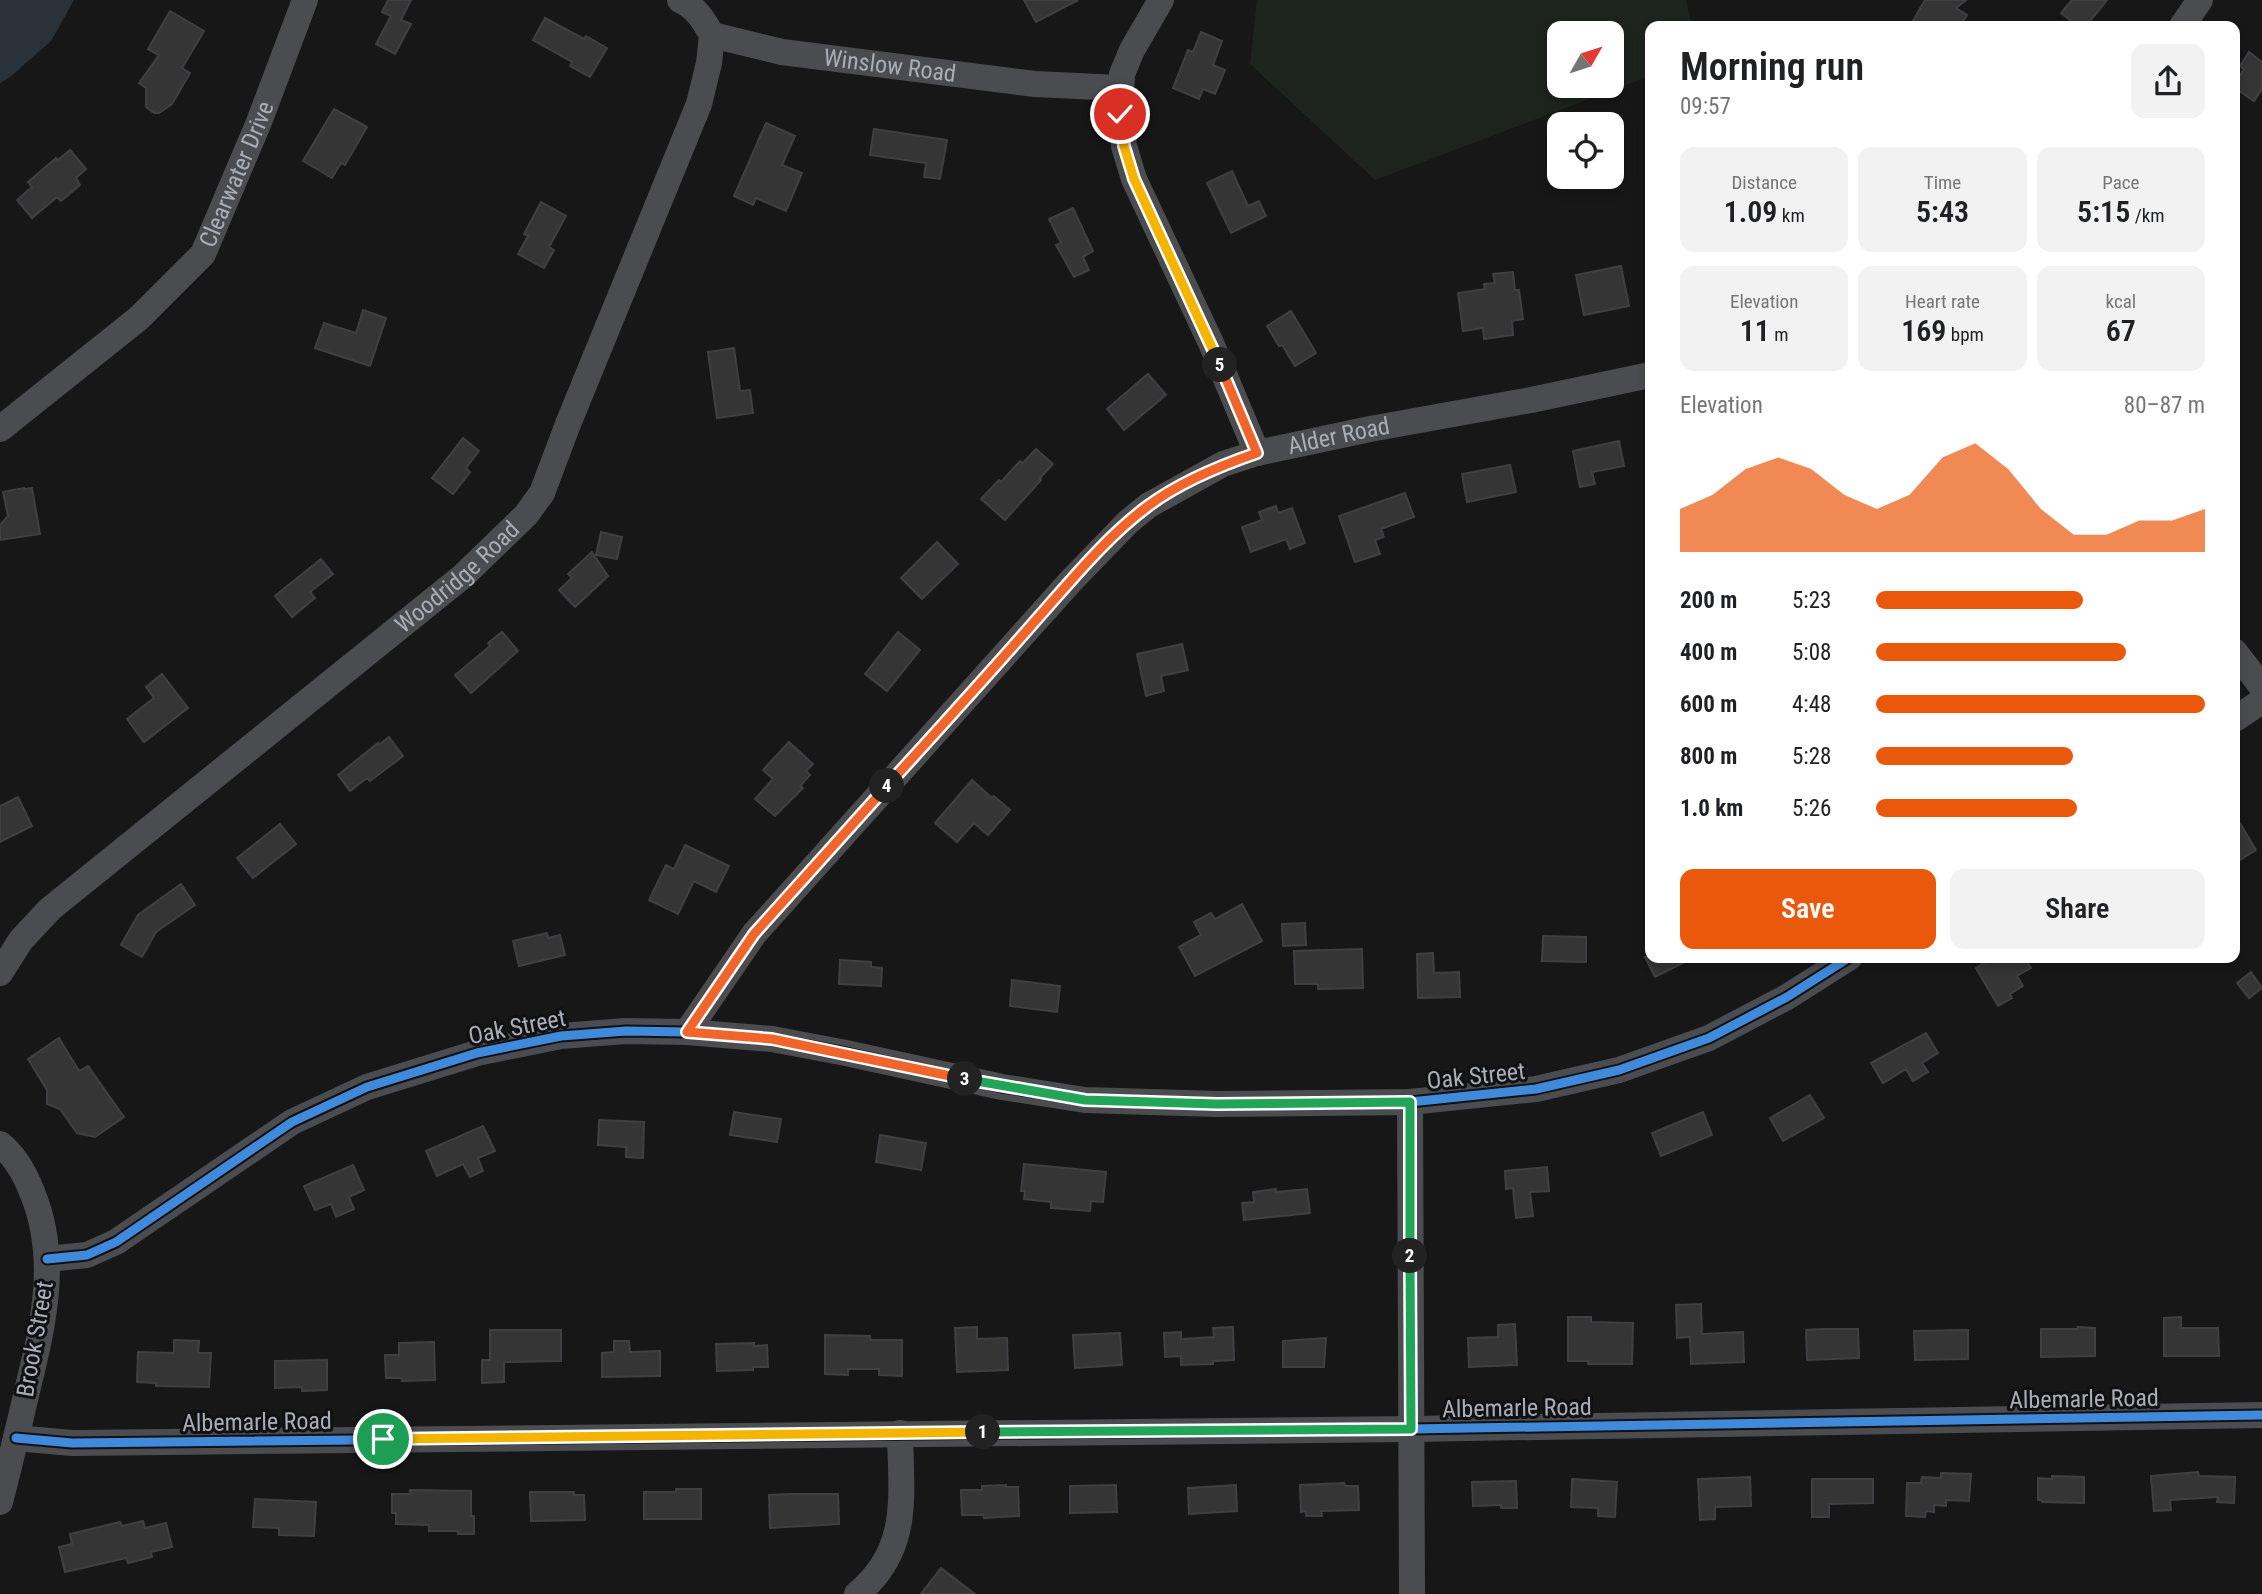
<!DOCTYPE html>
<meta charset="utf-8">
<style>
body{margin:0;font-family:"Roboto Condensed",sans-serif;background:#f2f2f2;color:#202124;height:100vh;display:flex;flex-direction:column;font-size:26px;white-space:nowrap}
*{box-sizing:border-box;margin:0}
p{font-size:23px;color:#757577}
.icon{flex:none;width:38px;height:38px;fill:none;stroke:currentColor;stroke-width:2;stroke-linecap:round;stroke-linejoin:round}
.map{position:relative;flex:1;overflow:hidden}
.drawer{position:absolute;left:1645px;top:21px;width:595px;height:942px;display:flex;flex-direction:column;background:#fff;border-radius:14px;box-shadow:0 4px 10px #0003}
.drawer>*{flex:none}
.needle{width:46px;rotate:51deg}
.buttons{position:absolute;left:1547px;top:21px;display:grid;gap:14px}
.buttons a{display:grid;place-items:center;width:77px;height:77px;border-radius:14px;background:#fff;box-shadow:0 4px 10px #0003;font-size:35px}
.pin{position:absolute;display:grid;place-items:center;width:60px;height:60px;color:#fff;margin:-30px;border:4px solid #fff;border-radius:50%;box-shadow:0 2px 7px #0007}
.km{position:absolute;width:35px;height:35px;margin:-18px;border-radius:50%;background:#222;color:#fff;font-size:19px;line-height:35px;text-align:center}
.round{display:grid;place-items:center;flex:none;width:74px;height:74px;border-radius:14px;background:#f2f2f2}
.head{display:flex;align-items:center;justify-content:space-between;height:119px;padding:0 35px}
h1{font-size:38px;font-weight:600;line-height:52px}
.stats{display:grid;grid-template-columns:repeat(3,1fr);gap:10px;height:119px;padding:7px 35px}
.stats div{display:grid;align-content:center;border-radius:14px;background:#f2f2f2;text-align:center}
.stats b{font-size:30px;font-weight:600}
.stats small{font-size:19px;font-weight:400}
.stats p{font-size:19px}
.chart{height:196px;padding:14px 35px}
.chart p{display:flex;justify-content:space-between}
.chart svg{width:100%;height:126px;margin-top:7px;fill:#ea580c;opacity:.7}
.primary-button{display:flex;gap:14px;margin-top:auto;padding:14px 35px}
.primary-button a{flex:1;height:80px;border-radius:14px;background:#ea580c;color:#fff;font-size:28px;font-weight:600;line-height:80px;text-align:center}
.primary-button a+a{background:#f2f2f2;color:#202124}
ul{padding:0 35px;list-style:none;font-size:23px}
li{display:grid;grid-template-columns:112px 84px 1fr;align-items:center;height:52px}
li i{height:18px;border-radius:9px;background:#ea580c}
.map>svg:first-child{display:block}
</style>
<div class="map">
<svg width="2262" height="1594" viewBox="0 0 2262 1594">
<rect width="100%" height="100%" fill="#171717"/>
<path fill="#1d241e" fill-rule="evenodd" d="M1257,0H1686L1692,26H1650V76L1375,180L1250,64ZM1559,33H1612V86H1559Z"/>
<path fill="#2a3239" d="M0,0H74L51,41L10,77L0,83Z"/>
<path fill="#353536" stroke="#3f4043" stroke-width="2" d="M388,0H411L401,20L411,24L395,54L376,44L391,16L382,12Z
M1024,0H1078L1036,22Z
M1925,0H1966L1956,8L1967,15L1960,26H1910Z
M2072,0H2107L2086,26H2078L2061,13Z
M170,11L204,31L182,68L190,73L172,104L159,113H154L146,107V88L139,83L159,55L148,49Z
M545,18L584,39L586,36L607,48L590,77L570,66L572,62L533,40Z
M1201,32L1222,41L1213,65L1225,70L1215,94L1203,89L1199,99L1173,88L1188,50L1193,52Z
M2249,52L2262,62V89L2254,101L2235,88V83L2244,69L2240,66Z
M334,109L367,127L345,165L341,163L332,178L303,161Z
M766,123L795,136L782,165L802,173L786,211L756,198L753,205L734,196Z
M874,129L947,140L940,179L924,177L926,163L870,155Z
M70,150L86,169L76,178L80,185L61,201L57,197L32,218L17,200L32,187L28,182L56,158L58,160Z
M1232,171L1248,206L1259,201L1266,216L1231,233L1207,183Z
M541,202L566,216L549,247L554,250L544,268L518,254L528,236L524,234Z
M1073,208L1093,251L1083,257L1089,270L1074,277L1056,245L1061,243L1049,219Z
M1621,266L1629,306L1584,315L1576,275Z
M1513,272L1515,290H1519L1523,319L1512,321L1513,335L1484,339L1483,328L1463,331L1458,293L1485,289L1484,284L1495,283L1493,274Z
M363,310L386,318L370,366L315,348L324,323L356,333Z
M1291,311L1316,353L1295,366L1282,345L1279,346L1267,326Z
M734,348L740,391L750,390L753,413L717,418L708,352Z
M1148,374L1166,395L1124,430L1107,409Z
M463,438L479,451L466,468L470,472L453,494L432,478Z
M1619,441L1624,466L1592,472L1595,484L1580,487L1573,451Z
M1036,449L1053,464L1040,478L1041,480L1005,520L981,499L999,480L1001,482L1020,461L1023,463Z
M1510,465L1516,492L1467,502L1462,474Z
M24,488V489L32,488L40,534L0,540V525L8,516L3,492Z
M1405,493L1414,517L1381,529L1384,537L1375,540L1380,554L1355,562L1339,516Z
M1276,506L1278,513L1292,508L1305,543L1290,549L1286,539L1251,552L1242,527L1262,520L1259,512Z
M601,532L622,537L617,559L596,555Z
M937,542L958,564L922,599L901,578Z
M592,552L608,576L575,607L559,590L572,578L568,574Z
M321,559L333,574L310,592L315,598L292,617L275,596Z
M502,632L518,651L471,693L455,675L490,646L488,643Z
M898,632L920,650L887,691L865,674Z
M1182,644L1188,670L1161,676L1164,691L1146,696L1137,654Z
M162,674L188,708L144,742L127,719L154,698L146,687Z
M389,737L403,756L370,781L367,778L350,791L338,775L378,743L380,744Z
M789,742L813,764L806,771L810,775L800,786L803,788L775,816L755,799L773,779L763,770Z
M972,780L992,798L994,796L1010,810L988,835L974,823L957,842L935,823Z
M18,797L32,826L0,842V806Z
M2235,815L2256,850L2235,863Z
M280,824L296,844L253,878L237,858Z
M685,845L729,866L716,892L694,881L678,914L649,900L666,865L674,869Z
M181,884L195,905L156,932L142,957L121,945L138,915Z
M1242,904L1262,941L1195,976L1179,947L1201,935L1194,922L1211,913L1215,919Z
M1305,923L1306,945L1283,946L1282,924Z
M547,933L548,938L560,935L565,955L519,966L513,941Z
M1543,936L1586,937V962L1542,961Z
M1362,949L1363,988L1318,989V984H1295L1294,951Z
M1433,953L1434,973L1459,972L1460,997L1418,998L1417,954Z
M1645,957H1695L1655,977Z
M1994,957H2024L2031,968L2017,976L2023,986L2010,994L2012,998L1998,1006L1976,968Z
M840,960L871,962V967L882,968L881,986L839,984Z
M2251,972L2262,988L2249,998L2237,983Z
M1012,980L1060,986L1057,1012L1010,1006Z
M1926,1033L1938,1053L1922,1063L1928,1072L1913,1081L1906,1069L1883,1083L1871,1063Z
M59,1038L79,1071L88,1066L124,1117L95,1137L77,1133L60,1109L47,1104V1090L28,1059Z
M1810,1095L1824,1118L1783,1141L1770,1118Z
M734,1112L781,1119L777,1142L730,1135Z
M1703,1112L1712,1135L1661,1156L1652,1133Z
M599,1120L644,1122L643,1158L626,1157V1147L598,1145Z
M483,1126L495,1151L478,1158L483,1171L470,1177L463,1164L437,1176L426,1151Z
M880,1135L926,1143L921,1170L876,1162Z
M1024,1164L1106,1172L1103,1202L1091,1201L1090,1211L1051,1208V1202L1024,1199L1025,1191H1021Z
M353,1165L364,1190L349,1197L354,1209L336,1217L331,1204L315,1210L304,1186Z
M1547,1167L1549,1191L1530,1192L1533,1216L1516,1218L1513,1188L1506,1189L1505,1171Z
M1276,1189V1192L1307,1189L1310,1213L1244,1220L1242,1203L1254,1202L1253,1192Z
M1701,1304L1702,1334L1743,1332L1744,1362L1691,1364L1690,1337L1677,1338L1676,1305Z
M1568,1317H1591V1322L1633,1323L1632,1364H1588V1361H1568Z
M2181,1317V1328H2218L2219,1356H2164V1318Z
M1515,1324L1517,1365L1469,1367L1468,1338L1498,1337V1325Z
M977,1327V1339L1007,1338L1008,1370L957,1372L955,1328Z
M1233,1327L1234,1360L1213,1361V1364L1181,1365V1356L1165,1357L1164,1333L1181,1332V1339L1214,1337L1213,1328Z
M2078,1327L2095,1328V1356L2041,1357V1329H2078Z
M1822,1329H1858L1859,1358L1807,1360L1806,1330Z
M490,1330H561V1361L504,1362V1382L482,1383V1360H490Z
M1968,1330V1359L1915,1360L1914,1331Z
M1120,1333L1122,1365L1075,1368L1073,1335Z
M825,1335L870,1336V1340H902V1376L879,1375V1369H848V1375L825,1374Z
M1326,1338L1324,1367H1283V1341Z
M174,1340L199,1341L198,1353H211L209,1387L156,1386V1383L137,1382L138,1352L174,1353Z
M614,1341H629L630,1352L660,1351V1376L602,1377V1353L614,1352Z
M434,1342L435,1380L402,1381V1378H386L385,1355H399V1343Z
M754,1343V1346L767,1345L768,1367H753V1370L717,1371L716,1344Z
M327,1360V1390L302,1391V1387L275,1388V1361Z
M2198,1472L2199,1476L2235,1477L2234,1503L2217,1502L2218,1497L2170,1500L2171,1510L2154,1511L2151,1476Z
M1941,1473L1971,1474L1969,1501L1946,1500V1506L1934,1505V1512L1926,1511L1925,1517L1906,1516L1907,1483H1921L1922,1477L1941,1478Z
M2052,1476L2084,1477V1503L2042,1502V1500H2038V1478L2052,1479Z
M1750,1477L1751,1506L1715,1507V1519L1700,1520L1698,1479Z
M1572,1479L1617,1482L1615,1517L1598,1516V1508L1571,1507Z
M1812,1479H1873V1503L1829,1504V1517H1812Z
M1516,1481L1517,1508H1501V1505L1473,1506L1472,1482Z
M1344,1483L1345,1486H1358L1359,1510L1321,1511L1322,1516H1306V1511L1301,1512L1300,1485Z
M1006,1485V1487H1018L1019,1516L984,1518L983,1515H962L961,1490H982V1486Z
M1116,1485L1117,1512L1070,1513V1486Z
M1236,1485L1237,1511L1189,1514L1188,1488Z
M676,1489H701V1519H644V1492H676Z
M410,1490L471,1491V1516H474V1534H458V1531H429V1525L396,1524V1513H392V1494H410Z
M530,1492H574V1495H584L585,1520L531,1521Z
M791,1494H838L839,1524L770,1528L769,1495Z
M255,1499L316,1502L314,1536L279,1535V1528L253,1527Z
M143,1521L145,1528L166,1523L172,1547L151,1552L152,1557L128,1563L126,1558L65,1572L59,1547L72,1544L70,1534L120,1522L122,1526Z
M941,1568L975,1594H921Z"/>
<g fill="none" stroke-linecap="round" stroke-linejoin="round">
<g stroke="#4b4c50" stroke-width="26">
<path id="s1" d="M680,0C696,7 704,21 712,35L782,52L1035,84L1120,88"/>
<path d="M1161,0L1132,50L1122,74L1120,114L1124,146L1134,179L1211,343L1257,453"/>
<path d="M2182,26L2200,0"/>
<path id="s2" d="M0,429L139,318L203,254L259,122L305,0"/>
<path d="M2235,652L2262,687"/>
<path d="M2235,719L2262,701"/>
<path id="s3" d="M0,973L21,940L50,909L463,576L526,515L542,493L568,424L699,104L709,63L712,35"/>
<path id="s4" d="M687,1032L754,934L1070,582L1128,522L1149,505L1223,464L1257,453L1370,429L1531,400L1650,375"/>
<path d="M1410,1102L1412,1594"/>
<path d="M0,1144C15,1156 25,1174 32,1192C59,1257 44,1322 28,1387C19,1425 10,1464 0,1502"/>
<path d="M47,1259L87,1255L116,1242L292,1122L367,1087L477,1053L561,1036L626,1031L687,1032L772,1039L846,1053L1002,1087L1085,1100L1217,1104L1410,1102L1536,1089L1619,1070L1709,1038L1787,997L1850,957"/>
<path d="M16,1438L72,1443L1411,1429L2262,1415"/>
<path d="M857,1594C911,1550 901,1495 900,1433"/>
</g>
<defs>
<path id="cycleway" d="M47,1259L87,1255L116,1242L292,1122L367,1087L477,1053L561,1036L626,1031L687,1032L772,1039L846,1053L1002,1087L1085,1100L1217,1104L1410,1102L1536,1089L1619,1070L1709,1038L1787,997L1850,957
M16,1438L72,1443L1411,1429L2262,1415"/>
</defs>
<use href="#cycleway" stroke="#111113" stroke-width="13"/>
<use href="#cycleway" stroke="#408adc" stroke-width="9"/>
</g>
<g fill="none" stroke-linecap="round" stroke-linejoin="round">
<defs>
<path id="split-1" d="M383,1439L983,1432"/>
<path id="split-2" d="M983,1432L1411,1429L1410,1256"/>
<path id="split-3" d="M965,1079L1085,1100L1217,1104L1410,1102V1256"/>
<path id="split-4" d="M887,786L754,934L687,1032L772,1039L965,1079"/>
<path id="split-5" d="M887,786C937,731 987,676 1036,620C1069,583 1107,536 1148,506C1180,482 1219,466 1257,453L1220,365"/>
<path id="split-6" d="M1120,114L1124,146L1134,179L1220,365"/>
</defs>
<use href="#split-1" stroke="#fff" stroke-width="14"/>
<use href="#split-2" stroke="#fff" stroke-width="14"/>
<use href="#split-3" stroke="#fff" stroke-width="14"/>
<use href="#split-4" stroke="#fff" stroke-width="14"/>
<use href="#split-5" stroke="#fff" stroke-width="14"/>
<use href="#split-6" stroke="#fff" stroke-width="14"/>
<use href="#split-1" stroke="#f5b400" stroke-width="9"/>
<use href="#split-2" stroke="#22a559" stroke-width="9"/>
<use href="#split-3" stroke="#22a559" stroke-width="9"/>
<use href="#split-4" stroke="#f0652b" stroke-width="9"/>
<use href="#split-5" stroke="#f0652b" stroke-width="9"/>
<use href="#split-6" stroke="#f5b400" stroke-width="9"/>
</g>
<g text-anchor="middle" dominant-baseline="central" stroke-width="6" stroke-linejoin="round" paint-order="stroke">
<g font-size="24" fill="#a8adb8" stroke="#111113">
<text stroke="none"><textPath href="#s1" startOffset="229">Winslow Road</textPath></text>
<text stroke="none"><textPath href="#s2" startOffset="355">Clearwater Drive</textPath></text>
<text stroke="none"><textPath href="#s4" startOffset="906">Alder Road</textPath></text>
<text stroke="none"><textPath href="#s3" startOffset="607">Woodridge Road</textPath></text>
<text transform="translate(517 1027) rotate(-11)">Oak Street</text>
<text transform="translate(1476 1076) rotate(-6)">Oak Street</text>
<text transform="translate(35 1339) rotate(-80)">Brook Street</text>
<text transform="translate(2084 1399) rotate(-1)">Albemarle Road</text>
<text transform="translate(1517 1408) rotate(-1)">Albemarle Road</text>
<text transform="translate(257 1422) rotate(-1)">Albemarle Road</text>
</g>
</g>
</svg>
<div class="buttons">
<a><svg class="needle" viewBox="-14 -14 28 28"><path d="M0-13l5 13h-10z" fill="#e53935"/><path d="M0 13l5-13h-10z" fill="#757577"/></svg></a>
<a><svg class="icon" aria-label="locate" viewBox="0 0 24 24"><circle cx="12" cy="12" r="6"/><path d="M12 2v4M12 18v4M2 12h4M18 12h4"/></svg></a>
</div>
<div class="pin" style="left:383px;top:1439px;background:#1e9e55"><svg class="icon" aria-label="arrive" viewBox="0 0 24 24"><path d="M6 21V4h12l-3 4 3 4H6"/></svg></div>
<div class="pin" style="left:1120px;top:114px;background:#d93025"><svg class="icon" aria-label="check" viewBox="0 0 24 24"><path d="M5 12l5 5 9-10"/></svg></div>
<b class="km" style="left:983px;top:1432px">1</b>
<b class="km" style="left:1410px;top:1256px">2</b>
<b class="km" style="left:965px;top:1079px">3</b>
<b class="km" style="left:887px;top:786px">4</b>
<b class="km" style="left:1220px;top:365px">5</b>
<section class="drawer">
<div class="head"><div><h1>Morning run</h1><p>09:57</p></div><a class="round"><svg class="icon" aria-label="share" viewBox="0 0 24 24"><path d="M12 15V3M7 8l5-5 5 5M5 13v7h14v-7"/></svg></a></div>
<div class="stats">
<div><p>Distance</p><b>1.09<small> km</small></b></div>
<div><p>Time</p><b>5:43</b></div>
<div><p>Pace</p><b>5:15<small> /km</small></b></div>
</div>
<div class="stats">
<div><p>Elevation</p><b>11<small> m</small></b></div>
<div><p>Heart rate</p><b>169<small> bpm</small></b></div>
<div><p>kcal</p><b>67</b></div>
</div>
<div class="chart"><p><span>Elevation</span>80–87 m</p>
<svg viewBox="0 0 160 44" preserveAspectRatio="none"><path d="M0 44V29L10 24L20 15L30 11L40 15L50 24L60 29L70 24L80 11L90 6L100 15L110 29L120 38L130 38L140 33L150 33L160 29V44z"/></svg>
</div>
<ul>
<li><b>200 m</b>5:23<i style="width:63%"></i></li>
<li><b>400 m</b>5:08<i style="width:76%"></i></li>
<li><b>600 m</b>4:48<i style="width:100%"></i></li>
<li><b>800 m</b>5:28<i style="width:60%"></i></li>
<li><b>1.0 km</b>5:26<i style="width:61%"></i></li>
</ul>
<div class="primary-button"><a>Save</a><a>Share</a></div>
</section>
</div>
